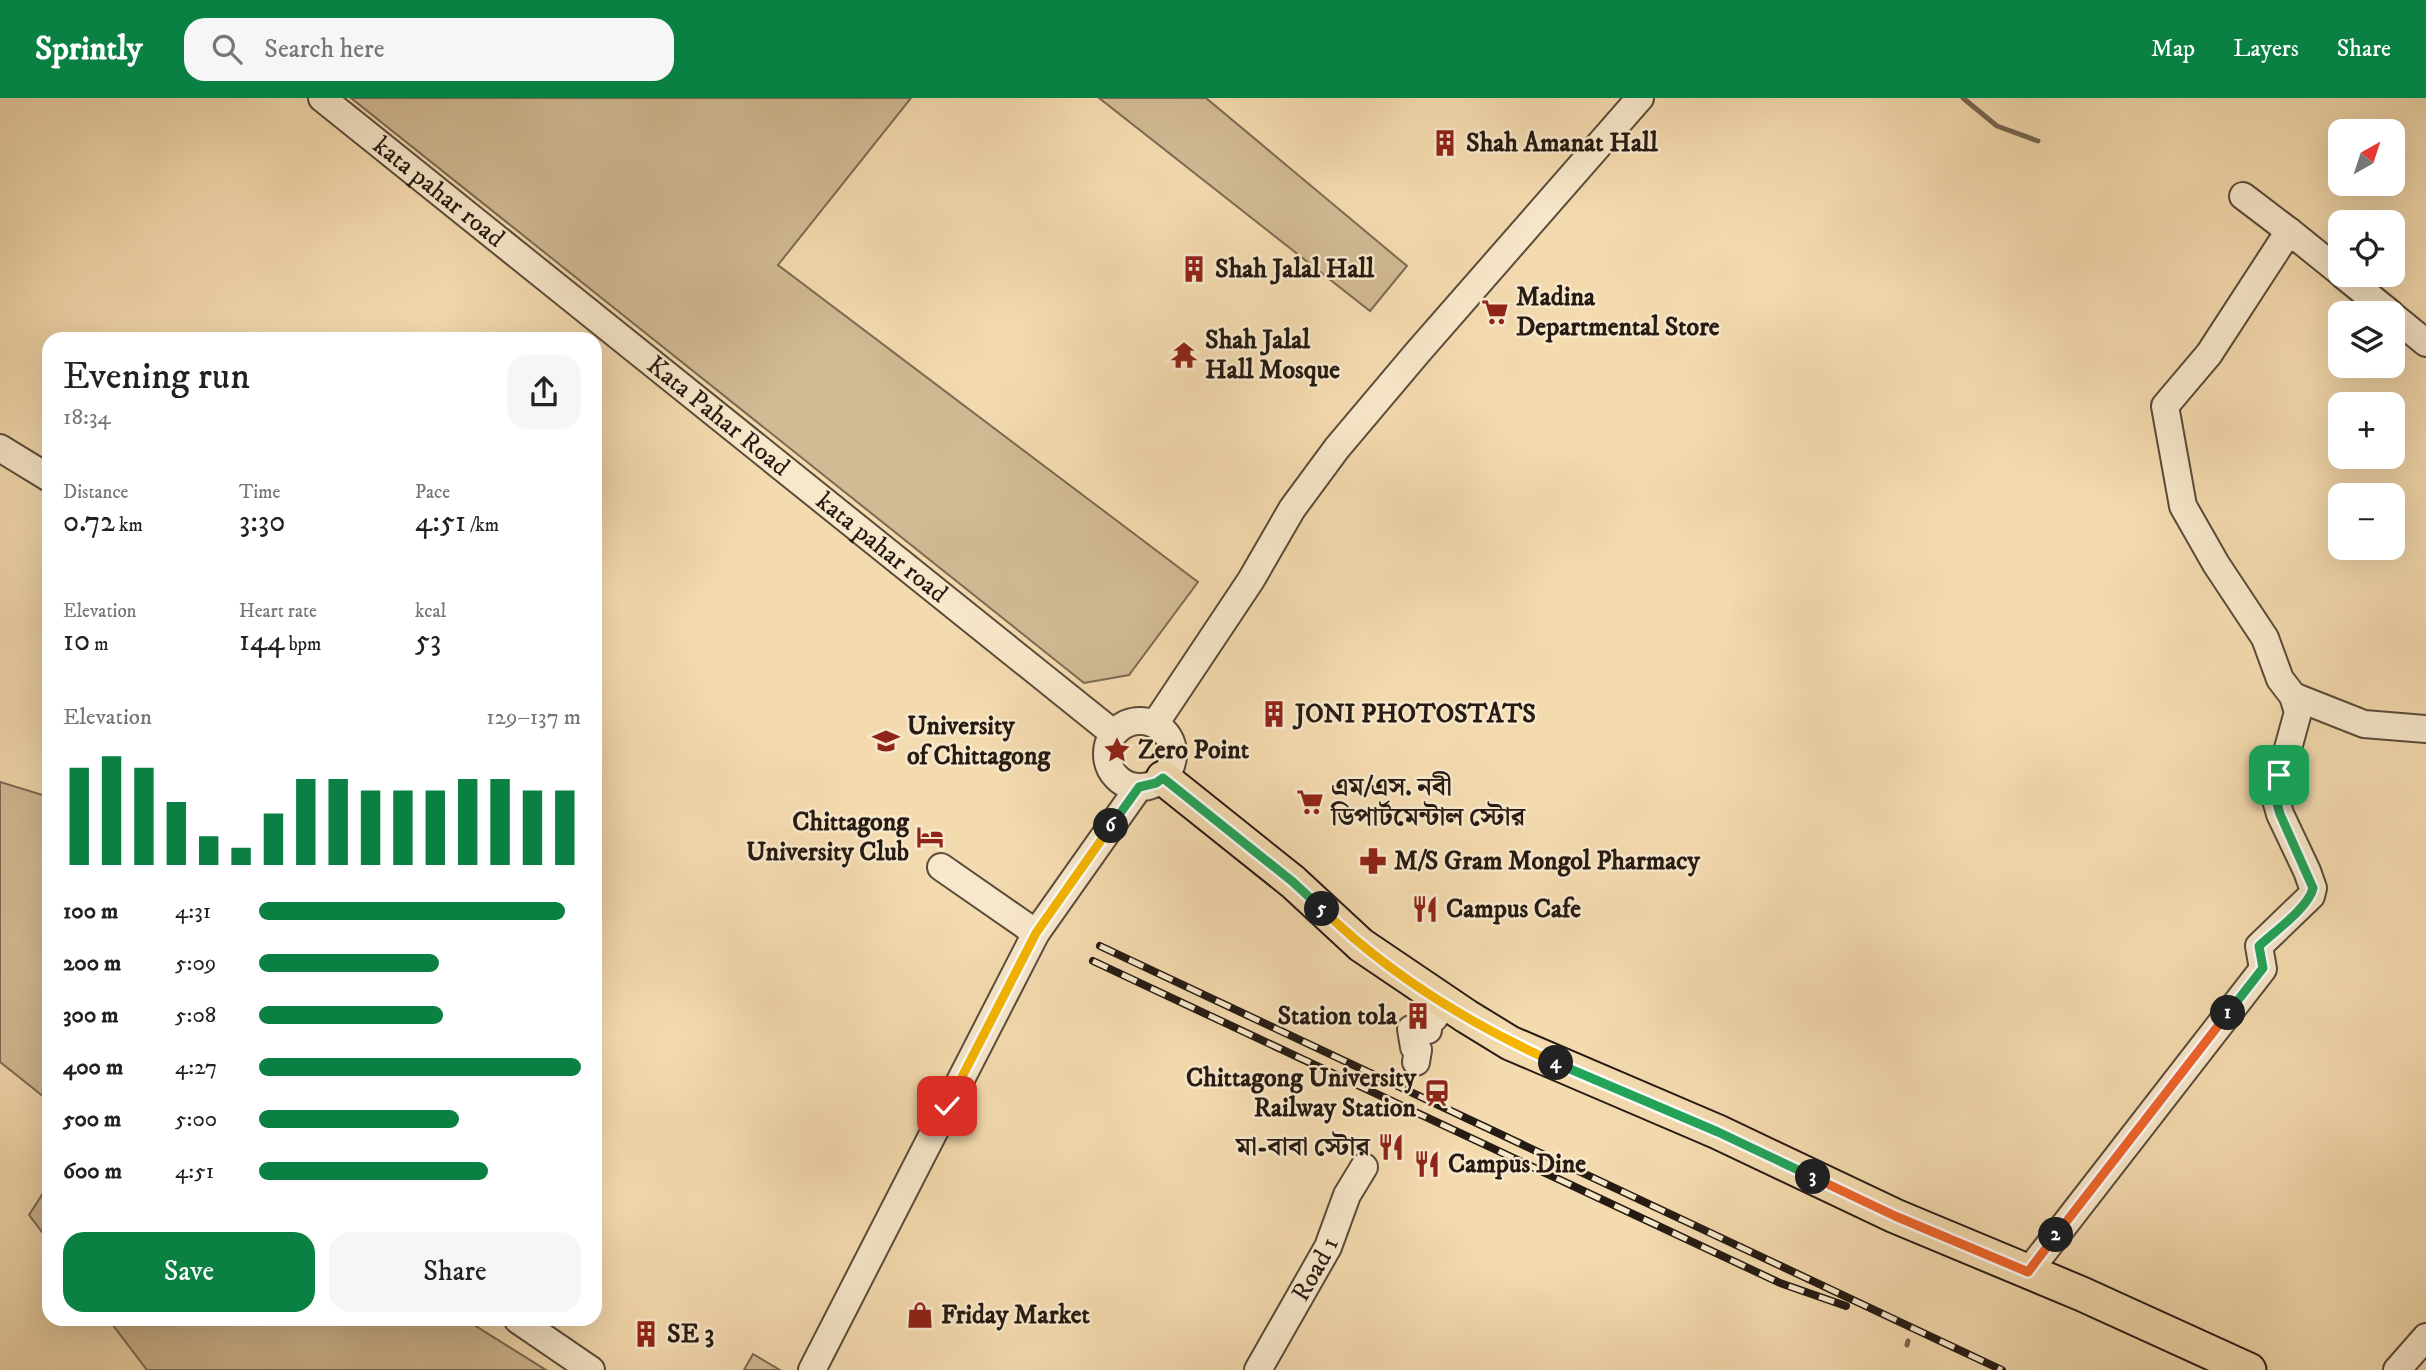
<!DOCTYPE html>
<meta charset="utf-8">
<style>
body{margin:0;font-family:"IM FELL DW Pica","Noto Serif Bengali",serif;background:#f6f6f6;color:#222;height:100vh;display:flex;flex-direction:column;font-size:26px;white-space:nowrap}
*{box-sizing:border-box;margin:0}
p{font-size:23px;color:#767676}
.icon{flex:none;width:38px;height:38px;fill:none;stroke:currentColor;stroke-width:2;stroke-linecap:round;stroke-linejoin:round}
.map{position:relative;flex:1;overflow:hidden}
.sheet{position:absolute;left:42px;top:234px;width:560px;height:994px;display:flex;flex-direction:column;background:#fff;border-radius:21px;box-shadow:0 7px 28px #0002}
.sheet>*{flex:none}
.needle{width:46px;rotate:39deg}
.controls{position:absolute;left:2328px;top:21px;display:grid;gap:14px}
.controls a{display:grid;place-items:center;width:77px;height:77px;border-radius:14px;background:#fff;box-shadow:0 7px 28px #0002;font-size:35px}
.pin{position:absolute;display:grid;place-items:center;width:60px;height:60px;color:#fff;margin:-30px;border-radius:14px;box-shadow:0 4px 10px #0006}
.km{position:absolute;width:35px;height:35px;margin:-18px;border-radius:50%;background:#222;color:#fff;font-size:19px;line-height:35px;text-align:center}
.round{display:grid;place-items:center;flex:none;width:74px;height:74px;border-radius:21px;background:#f6f6f6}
.headline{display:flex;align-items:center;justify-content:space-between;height:119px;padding:0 21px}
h1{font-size:38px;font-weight:600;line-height:52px}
.stats{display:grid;grid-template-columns:repeat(3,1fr);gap:10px;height:119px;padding:7px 21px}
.stats div{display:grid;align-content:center}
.stats b{font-size:30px;font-weight:600}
.stats small{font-size:19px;font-weight:400}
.stats p{font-size:19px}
.chart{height:196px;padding:14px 21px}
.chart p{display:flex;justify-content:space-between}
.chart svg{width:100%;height:126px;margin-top:7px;stroke:#0b8043;stroke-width:6}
.cta{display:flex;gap:14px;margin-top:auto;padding:14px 21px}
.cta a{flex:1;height:80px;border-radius:21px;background:#0b8043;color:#fff;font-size:28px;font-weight:600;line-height:80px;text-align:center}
.cta a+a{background:#f6f6f6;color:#222}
ul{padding:0 21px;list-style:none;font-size:23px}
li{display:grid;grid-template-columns:112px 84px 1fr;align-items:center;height:52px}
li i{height:18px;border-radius:9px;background:#0b8043}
header{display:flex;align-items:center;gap:42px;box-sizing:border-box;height:98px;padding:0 35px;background:#0b8043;color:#fff}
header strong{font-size:33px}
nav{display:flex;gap:38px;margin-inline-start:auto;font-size:24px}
.search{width:490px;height:63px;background:#f6f6f6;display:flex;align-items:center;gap:18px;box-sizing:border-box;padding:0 24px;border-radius:21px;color:#767676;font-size:26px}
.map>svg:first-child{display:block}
</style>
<header>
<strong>Sprintly</strong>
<div class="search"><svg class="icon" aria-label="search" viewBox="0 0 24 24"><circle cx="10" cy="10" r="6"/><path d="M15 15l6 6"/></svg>Search here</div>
<nav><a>Map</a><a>Layers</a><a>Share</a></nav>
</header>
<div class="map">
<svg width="2426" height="1272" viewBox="0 0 2426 1272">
<rect width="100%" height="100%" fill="#f4dbaf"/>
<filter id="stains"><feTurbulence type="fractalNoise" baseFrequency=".00286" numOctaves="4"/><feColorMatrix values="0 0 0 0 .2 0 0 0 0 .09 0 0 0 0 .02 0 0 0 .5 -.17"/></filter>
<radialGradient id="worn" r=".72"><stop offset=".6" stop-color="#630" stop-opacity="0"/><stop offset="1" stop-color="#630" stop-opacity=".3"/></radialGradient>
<path fill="#d1ba94" stroke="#7b6a54" stroke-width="2" d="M351,0H911L778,167L1198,484L1129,577L1084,585Z
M1099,0H1206L1407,168L1370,213Z
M0,684L49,699V1003L0,964Z
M49,1086V1143L29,1117Z
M109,1222H466L546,1272H147Z
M753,1256L780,1272H744Z"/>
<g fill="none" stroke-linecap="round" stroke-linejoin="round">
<path stroke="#776751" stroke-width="5" d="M1963,0L1997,28L2038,43
M1907,1247L1908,1243"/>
<defs>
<g id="minor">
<path id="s1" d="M322,0L1113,635"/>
<path d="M2243,98L2289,133"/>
<path d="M2343,177L2390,215"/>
<path d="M2392,217L2426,245"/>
<path d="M0,350L49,380"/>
<path d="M2293,598L2364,626L2426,631"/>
<circle cx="1140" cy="656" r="33"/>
<path d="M1155,626L1251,482L1292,411L1337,350L1418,254L1640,0"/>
<path d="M941,769L1036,835"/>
<path d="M1416,964L1418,952L1414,949L1411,931L1428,932V926L1435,919L1434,898"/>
<path d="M2028,1174L2263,871L2259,848L2311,798L2313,790L2307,773L2280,716L2275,698L2298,614L2293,598L2280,581L2265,540L2216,466L2183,408L2165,308L2209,256L2289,133L2340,174"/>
<path d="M518,1222L591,1272"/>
<path d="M812,1272L1036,835L1139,689"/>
<path id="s2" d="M1258,1272L1328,1149L1347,1097L1364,1069"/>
<path d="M2397,1272L2426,1239"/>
</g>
<path id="major" d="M1163,680L1293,784L1361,847L1466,918L1510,945L1718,1034L1895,1118L2082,1196L2249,1272"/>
</defs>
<use href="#minor" stroke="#594b3a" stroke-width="30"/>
<use href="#major" stroke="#251b13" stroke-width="37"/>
<use href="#minor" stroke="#f8e8cb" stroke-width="26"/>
<use href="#major" stroke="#f4dbaf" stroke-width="33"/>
<defs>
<path id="rail" d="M1100,848L2002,1272
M1093,863L1780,1185L1846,1208"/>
</defs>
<use href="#rail" stroke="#251b13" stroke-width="8"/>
<use href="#rail" stroke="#f8e8cb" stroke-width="5" stroke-dasharray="16" stroke-linecap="butt"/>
</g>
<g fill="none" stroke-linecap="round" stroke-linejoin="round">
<defs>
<path id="split-1" d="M2228,915L2263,870L2259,848C2274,834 2309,809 2313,790L2280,716L2275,698L2279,677"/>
<path id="split-2" d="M2056,1137L2228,915"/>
<path id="split-3" d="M1813,1079L1895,1118L2028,1174L2056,1137"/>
<path id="split-4" d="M1556,965L1718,1034L1813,1079"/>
<path id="split-5" d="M1322,811C1388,876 1472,927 1556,965"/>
<path id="split-6" d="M1111,728L1139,689L1156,685L1163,680L1293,784L1322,811"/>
<path id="split-7" d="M947,1008L1036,835L1111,728"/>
</defs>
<use href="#split-1" stroke="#fff" stroke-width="14"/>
<use href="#split-2" stroke="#fff" stroke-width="14"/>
<use href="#split-3" stroke="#fff" stroke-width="14"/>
<use href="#split-4" stroke="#fff" stroke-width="14"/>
<use href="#split-5" stroke="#fff" stroke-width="14"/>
<use href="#split-6" stroke="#fff" stroke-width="14"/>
<use href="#split-7" stroke="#fff" stroke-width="14"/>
<use href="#split-1" stroke="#22a559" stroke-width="9"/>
<use href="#split-2" stroke="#f0652b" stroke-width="9"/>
<use href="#split-3" stroke="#f0652b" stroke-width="9"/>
<use href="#split-4" stroke="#22a559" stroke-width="9"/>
<use href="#split-5" stroke="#f5b400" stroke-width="9"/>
<use href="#split-6" stroke="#22a559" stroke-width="9"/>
<use href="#split-7" stroke="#f5b400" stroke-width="9"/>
</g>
<defs>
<symbol id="building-bare" viewBox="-9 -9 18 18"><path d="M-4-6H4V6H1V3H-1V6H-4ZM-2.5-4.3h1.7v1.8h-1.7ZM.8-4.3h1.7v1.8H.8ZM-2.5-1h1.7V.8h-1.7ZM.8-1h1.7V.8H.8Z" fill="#8f2418" stroke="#f8e8cb" stroke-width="2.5" paint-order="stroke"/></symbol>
<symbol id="supermarket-bare" viewBox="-9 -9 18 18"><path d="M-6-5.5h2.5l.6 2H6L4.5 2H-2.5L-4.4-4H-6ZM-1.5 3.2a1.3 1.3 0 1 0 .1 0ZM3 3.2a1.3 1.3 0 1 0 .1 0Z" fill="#8f2418" stroke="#f8e8cb" stroke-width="2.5" paint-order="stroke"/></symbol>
<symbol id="temple-bare" viewBox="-9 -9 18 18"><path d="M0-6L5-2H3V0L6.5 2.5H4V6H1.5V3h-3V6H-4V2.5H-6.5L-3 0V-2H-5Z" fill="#8f2418" stroke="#f8e8cb" stroke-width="2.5" paint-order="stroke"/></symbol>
<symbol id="university-bare" viewBox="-9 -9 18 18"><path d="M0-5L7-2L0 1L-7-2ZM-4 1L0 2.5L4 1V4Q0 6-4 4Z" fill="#8f2418" stroke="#f8e8cb" stroke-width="2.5" paint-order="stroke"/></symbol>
<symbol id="sight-bare" viewBox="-9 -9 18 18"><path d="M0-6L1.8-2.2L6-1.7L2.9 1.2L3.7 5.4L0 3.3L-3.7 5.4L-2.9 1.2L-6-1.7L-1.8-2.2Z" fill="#8f2418" stroke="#f8e8cb" stroke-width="2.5" paint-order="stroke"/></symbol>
<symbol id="hotel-bare" viewBox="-9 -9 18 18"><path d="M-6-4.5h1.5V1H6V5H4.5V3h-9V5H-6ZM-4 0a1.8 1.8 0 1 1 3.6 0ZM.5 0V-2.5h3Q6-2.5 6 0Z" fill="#8f2418" stroke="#f8e8cb" stroke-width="2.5" paint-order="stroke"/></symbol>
<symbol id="pharmacy-bare" viewBox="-9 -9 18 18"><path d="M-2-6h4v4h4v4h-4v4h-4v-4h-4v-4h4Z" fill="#8f2418" stroke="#f8e8cb" stroke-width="2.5" paint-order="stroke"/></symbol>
<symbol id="restaurant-bare" viewBox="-9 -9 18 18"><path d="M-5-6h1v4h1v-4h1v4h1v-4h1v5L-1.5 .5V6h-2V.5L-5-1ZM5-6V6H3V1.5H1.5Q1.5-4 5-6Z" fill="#8f2418" stroke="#f8e8cb" stroke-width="2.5" paint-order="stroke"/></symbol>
<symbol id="station-bare" viewBox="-9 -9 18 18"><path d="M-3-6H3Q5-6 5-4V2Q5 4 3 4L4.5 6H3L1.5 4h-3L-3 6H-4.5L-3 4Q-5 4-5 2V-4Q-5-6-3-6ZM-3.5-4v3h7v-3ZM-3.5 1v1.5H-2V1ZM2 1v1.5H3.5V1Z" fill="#8f2418" stroke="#f8e8cb" stroke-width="2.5" paint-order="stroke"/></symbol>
<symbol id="shop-bare" viewBox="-9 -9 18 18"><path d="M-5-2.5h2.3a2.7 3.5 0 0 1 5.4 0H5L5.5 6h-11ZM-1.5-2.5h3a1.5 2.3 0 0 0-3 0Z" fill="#8f2418" stroke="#f8e8cb" stroke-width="2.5" paint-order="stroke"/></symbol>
</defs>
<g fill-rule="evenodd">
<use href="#building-bare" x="1426" y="26" width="38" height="38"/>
<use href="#building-bare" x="1175" y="152" width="38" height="38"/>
<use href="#supermarket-bare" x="1476" y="195" width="38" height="38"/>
<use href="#temple-bare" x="1165" y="238" width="38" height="38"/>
<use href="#building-bare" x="1255" y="597" width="38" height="38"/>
<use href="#university-bare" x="867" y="624" width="38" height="38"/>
<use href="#sight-bare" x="1098" y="633" width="38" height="38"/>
<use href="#supermarket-bare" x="1291" y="685" width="38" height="38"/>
<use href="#hotel-bare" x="911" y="720" width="38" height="38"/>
<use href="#pharmacy-bare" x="1354" y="744" width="38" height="38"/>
<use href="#restaurant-bare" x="1406" y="792" width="38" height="38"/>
<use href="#building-bare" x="1399" y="899" width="38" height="38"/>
<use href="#station-bare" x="1418" y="976" width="38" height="38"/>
<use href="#restaurant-bare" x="1372" y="1030" width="38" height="38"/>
<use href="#restaurant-bare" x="1408" y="1047" width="38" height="38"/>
<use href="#shop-bare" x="901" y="1198" width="38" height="38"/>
<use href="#building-bare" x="627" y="1217" width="38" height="38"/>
</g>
<g text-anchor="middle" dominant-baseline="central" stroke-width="5" stroke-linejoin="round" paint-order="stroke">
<g font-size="26" font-weight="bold" fill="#251b13" stroke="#f8e8cb" text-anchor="start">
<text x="1466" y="45">Shah Amanat Hall</text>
<text x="1215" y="171">Shah Jalal Hall</text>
<text x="1516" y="199">Madina<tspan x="1516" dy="30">Departmental Store</tspan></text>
<text x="1205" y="242">Shah Jalal<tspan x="1205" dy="30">Hall Mosque</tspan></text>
<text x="1295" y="616">JONI PHOTOSTATS</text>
<text x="907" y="628">University<tspan x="907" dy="30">of Chittagong</tspan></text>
<text x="1138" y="652">Zero Point</text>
<text x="1331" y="689">এম/এস. নবী<tspan x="1331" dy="30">ডিপার্টমেন্টাল স্টোর</tspan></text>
<text x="909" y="724" text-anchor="end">Chittagong<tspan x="909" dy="30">University Club</tspan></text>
<text x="1394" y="763">M/S Gram Mongol Pharmacy</text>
<text x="1446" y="811">Campus Cafe</text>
<text x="1397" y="918" text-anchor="end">Station tola</text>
<text x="1416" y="980" text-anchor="end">Chittagong University<tspan x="1416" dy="30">Railway Station</tspan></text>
<text x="1370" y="1049" text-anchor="end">মা-বাবা স্টোর</text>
<text x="1448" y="1066">Campus Dine</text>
<text x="941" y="1217">Friday Market</text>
<text x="667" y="1236">SE 3</text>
</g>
<g font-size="26" fill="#251b13" stroke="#f8e8cb">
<text stroke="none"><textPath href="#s1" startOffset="150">kata pahar road</textPath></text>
<text stroke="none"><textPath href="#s1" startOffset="508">Kata Pahar Road</textPath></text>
<text stroke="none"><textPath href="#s1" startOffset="718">kata pahar road</textPath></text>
<text stroke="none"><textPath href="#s2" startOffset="116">Road 1</textPath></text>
</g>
</g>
<rect width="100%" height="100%" filter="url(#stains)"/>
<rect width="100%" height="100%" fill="url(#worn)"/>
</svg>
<div class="controls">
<a><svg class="needle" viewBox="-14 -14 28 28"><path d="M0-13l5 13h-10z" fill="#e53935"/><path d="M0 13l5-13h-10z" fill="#767676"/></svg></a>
<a><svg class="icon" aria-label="locate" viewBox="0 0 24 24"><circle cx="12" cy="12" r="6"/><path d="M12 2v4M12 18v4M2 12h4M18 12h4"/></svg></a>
<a><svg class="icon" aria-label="layers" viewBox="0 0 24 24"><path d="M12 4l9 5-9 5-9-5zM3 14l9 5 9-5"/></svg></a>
<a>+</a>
<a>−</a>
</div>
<div class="pin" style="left:2279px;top:677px;background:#1e9e55"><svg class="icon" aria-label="arrive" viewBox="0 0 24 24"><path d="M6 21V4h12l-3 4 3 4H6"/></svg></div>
<div class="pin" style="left:947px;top:1008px;background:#d93025"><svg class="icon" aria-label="check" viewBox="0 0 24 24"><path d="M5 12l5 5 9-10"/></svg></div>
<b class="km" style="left:2228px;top:915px">1</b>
<b class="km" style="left:2056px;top:1137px">2</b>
<b class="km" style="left:1813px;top:1079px">3</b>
<b class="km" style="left:1556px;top:965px">4</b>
<b class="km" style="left:1322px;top:811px">5</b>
<b class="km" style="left:1111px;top:728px">6</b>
<section class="sheet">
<div class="headline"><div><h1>Evening run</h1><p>18:34</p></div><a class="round"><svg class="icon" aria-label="share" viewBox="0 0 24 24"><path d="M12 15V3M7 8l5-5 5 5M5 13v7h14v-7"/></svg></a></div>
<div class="stats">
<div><p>Distance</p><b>0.72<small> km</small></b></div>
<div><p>Time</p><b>3:30</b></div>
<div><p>Pace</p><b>4:51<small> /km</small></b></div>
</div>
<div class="stats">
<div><p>Elevation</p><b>10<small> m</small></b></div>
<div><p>Heart rate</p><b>144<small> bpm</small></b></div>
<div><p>kcal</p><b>53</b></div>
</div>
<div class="chart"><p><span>Elevation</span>129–137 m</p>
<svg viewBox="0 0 160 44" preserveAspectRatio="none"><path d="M5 44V10M15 44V6M25 44V10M35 44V22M45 44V34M55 44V38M65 44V26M75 44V14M85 44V14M95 44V18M105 44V18M115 44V18M125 44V14M135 44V14M145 44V18M155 44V18"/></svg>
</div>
<ul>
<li><b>100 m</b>4:31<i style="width:95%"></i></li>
<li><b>200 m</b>5:09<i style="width:56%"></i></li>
<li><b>300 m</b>5:08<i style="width:57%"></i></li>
<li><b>400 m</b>4:27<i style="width:100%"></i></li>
<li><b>500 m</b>5:00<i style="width:62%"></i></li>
<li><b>600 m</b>4:51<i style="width:71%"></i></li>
</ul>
<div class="cta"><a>Save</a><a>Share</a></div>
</section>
</div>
